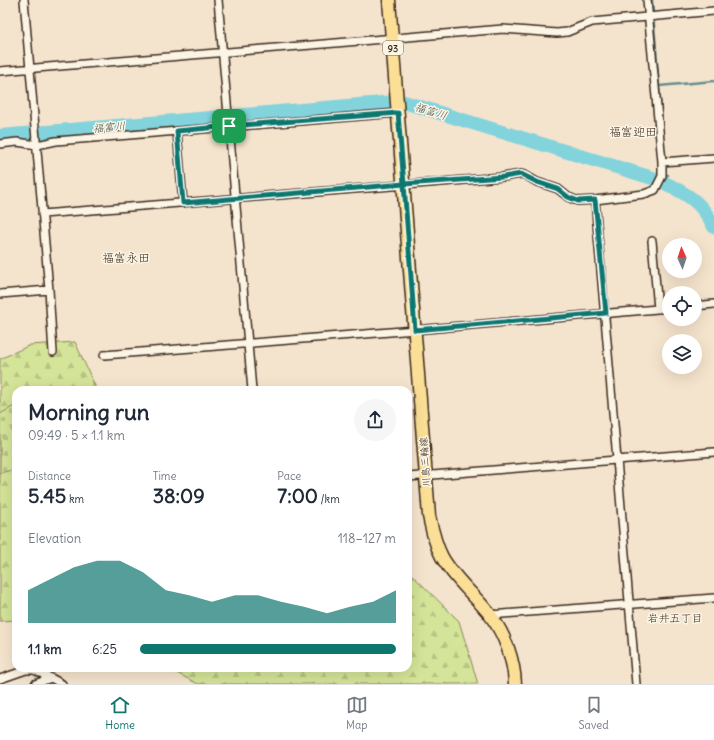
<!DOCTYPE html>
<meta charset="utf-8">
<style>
body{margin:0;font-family:Delius,"Klee One",sans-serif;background:#f6f6f7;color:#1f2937;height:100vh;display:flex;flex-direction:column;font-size:15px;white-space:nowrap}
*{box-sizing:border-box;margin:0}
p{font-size:13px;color:#747a83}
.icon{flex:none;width:22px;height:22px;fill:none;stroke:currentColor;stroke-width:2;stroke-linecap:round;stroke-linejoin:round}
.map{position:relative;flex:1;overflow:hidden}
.details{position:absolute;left:12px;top:386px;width:400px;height:286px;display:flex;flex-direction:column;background:#fff;border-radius:12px;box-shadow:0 4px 16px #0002}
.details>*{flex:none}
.needle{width:26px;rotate:357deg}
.fabs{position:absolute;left:662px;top:238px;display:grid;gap:8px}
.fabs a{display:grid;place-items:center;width:40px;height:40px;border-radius:50%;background:#fff;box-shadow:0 4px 16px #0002;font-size:20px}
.pin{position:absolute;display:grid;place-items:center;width:34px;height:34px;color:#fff;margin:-17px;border-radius:8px;box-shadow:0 2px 6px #0006}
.round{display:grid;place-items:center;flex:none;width:42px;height:42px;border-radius:21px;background:#f6f6f7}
.headline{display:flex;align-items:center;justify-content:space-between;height:68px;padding:0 16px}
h1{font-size:22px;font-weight:700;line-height:30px}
.figures{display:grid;grid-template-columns:repeat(3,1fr);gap:6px;height:68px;padding:4px 16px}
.figures div{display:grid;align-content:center}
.figures b{font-size:20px;font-weight:700}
.figures small{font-size:11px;font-weight:400}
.figures p{font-size:11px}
.chart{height:112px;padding:8px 16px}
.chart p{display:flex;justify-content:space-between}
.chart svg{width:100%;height:72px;margin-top:4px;fill:#0f766e;opacity:.7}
ul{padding:0 16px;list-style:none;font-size:13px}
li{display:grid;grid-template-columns:64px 48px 1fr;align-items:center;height:30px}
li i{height:10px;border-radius:5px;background:#0f766e}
.menu{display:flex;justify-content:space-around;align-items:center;height:56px;border-top:1px solid #e0e1e3;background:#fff;font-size:11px;color:#747a83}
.menu a{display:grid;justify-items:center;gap:2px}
.menu .current{color:#0f766e}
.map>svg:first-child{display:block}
</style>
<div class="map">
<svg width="714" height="684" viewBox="0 0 714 684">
<defs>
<pattern id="forest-firs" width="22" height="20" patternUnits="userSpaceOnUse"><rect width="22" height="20" fill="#d4e498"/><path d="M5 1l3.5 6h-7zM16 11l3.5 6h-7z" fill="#b7c483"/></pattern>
<pattern id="cemetery-stones" width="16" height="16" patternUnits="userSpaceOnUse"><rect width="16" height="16" fill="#d4e498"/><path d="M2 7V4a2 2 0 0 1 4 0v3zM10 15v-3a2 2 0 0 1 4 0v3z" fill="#b7c483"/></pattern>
</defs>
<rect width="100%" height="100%" fill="#f5e4cd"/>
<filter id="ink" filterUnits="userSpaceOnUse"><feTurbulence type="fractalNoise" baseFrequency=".025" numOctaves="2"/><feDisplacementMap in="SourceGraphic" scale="8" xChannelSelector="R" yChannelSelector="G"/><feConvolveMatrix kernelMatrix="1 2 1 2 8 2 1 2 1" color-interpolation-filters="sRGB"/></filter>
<g filter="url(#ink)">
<path fill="url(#forest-firs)" stroke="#88875b" d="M75,342L95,386V390H16V620L0,621V359L30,345Z
M408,571L459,621L478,684H198L167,668H408Z"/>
<path fill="url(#cemetery-stones)" stroke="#88875b" d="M16,405V469L0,473V414Z"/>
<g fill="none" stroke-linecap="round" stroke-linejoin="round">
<path stroke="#668f90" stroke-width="2.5" d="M652,0L659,86
M663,137L659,86L714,81
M665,166L666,175H668
M666,183L667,180"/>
<path stroke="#83d3dc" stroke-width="14" d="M0,136L382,103L404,102L659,180C685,193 701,200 714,227"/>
<defs>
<path id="minor" d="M24,0L49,290L53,352
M218,0L252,390
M0,71L503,29L557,33L567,32L592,22L714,11
M177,131L183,203
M0,144L17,142L37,145L56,141L397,113
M662,162L714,158
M595,200L636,684
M42,214L503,177L521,174L525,175L537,182L558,189L568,197L578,201L595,200L644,194L655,190L662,176V162L647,0
M652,241L658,309
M0,294L49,290
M695,306L714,304
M104,355L415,330L669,308
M408,477L714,452
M490,615L714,598
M0,679L26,670H34L51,678
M35,684L51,678L62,684"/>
<path id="primary" d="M389,0L429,516C432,530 435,544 442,557C455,580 475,595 491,616C505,635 514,660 515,684"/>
</defs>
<use href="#minor" stroke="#3b2a1e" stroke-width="10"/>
<use href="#primary" stroke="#3b2a1e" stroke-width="15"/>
<use href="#minor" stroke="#fcf5e5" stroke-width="7"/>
<use href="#primary" stroke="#fbdf96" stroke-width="12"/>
</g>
</g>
<g fill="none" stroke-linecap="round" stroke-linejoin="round" filter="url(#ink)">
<defs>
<path id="route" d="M229,126L177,131L183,203L404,184L415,330L606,313L595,200L578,201L568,197L558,189L537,182L521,174L503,177L404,184L398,113L229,126"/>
</defs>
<use href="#route" stroke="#fff" stroke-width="8"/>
<use href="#route" stroke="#0f766e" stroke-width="5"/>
</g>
<g text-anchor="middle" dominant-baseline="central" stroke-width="3" stroke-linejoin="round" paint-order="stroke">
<rect fill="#fcf5e5" stroke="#75675a" stroke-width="1" x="383" y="41" width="20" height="14" rx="3"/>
<g font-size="9" font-weight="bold" fill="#3b2a1e">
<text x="393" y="48">93</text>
</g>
<g font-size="10" fill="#3b2a1e" stroke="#fcf5e5">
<text transform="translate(425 462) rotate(-94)">川島三輪線</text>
</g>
<g font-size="11" font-style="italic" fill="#4d544e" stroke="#fcf5e5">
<text transform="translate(431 111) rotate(17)">福富川</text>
<text transform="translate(109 127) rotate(-5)">福富川</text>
</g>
<g font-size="11" fill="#3b2a1e" stroke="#fcf5e5">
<text x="675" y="618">岩井五丁目</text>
</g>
<g font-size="12" fill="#3b2a1e" stroke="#fcf5e5">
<text x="633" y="131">福富迎田</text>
<text x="126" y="257">福富永田</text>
</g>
</g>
</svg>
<div class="fabs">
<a><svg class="needle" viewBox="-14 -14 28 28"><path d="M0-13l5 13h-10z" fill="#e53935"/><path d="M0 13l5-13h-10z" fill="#747a83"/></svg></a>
<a><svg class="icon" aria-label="locate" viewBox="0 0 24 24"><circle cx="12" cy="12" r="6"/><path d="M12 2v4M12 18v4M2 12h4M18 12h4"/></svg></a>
<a><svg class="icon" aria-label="layers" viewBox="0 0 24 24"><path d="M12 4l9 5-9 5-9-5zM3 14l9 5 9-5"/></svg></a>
</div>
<div class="pin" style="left:229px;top:126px;background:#1e9e55"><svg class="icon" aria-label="arrive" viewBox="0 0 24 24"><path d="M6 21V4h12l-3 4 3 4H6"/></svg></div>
<section class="details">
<div class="headline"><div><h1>Morning run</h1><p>09:49 · 5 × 1.1 km</p></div><a class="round"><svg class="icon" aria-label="share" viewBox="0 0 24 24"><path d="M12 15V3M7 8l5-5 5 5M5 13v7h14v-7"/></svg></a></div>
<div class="figures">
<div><p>Distance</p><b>5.45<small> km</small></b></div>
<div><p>Time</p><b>38:09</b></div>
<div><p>Pace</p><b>7:00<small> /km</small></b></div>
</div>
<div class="chart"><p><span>Elevation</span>118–127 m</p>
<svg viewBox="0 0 160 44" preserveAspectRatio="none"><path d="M0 44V24L10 17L20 10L30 6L40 6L50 13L60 24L70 27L80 31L90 27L100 27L110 31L120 34L130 38L140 34L150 31L160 24V44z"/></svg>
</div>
<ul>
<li><b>1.1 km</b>6:25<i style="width:100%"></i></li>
</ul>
</section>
</div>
<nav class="menu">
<a class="current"><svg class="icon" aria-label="home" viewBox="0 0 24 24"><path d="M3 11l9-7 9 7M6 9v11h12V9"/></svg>Home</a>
<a><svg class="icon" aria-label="map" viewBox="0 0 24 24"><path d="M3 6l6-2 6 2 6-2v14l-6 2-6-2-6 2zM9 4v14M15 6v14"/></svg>Map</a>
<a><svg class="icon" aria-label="saved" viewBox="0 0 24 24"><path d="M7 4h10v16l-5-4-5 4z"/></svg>Saved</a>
</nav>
